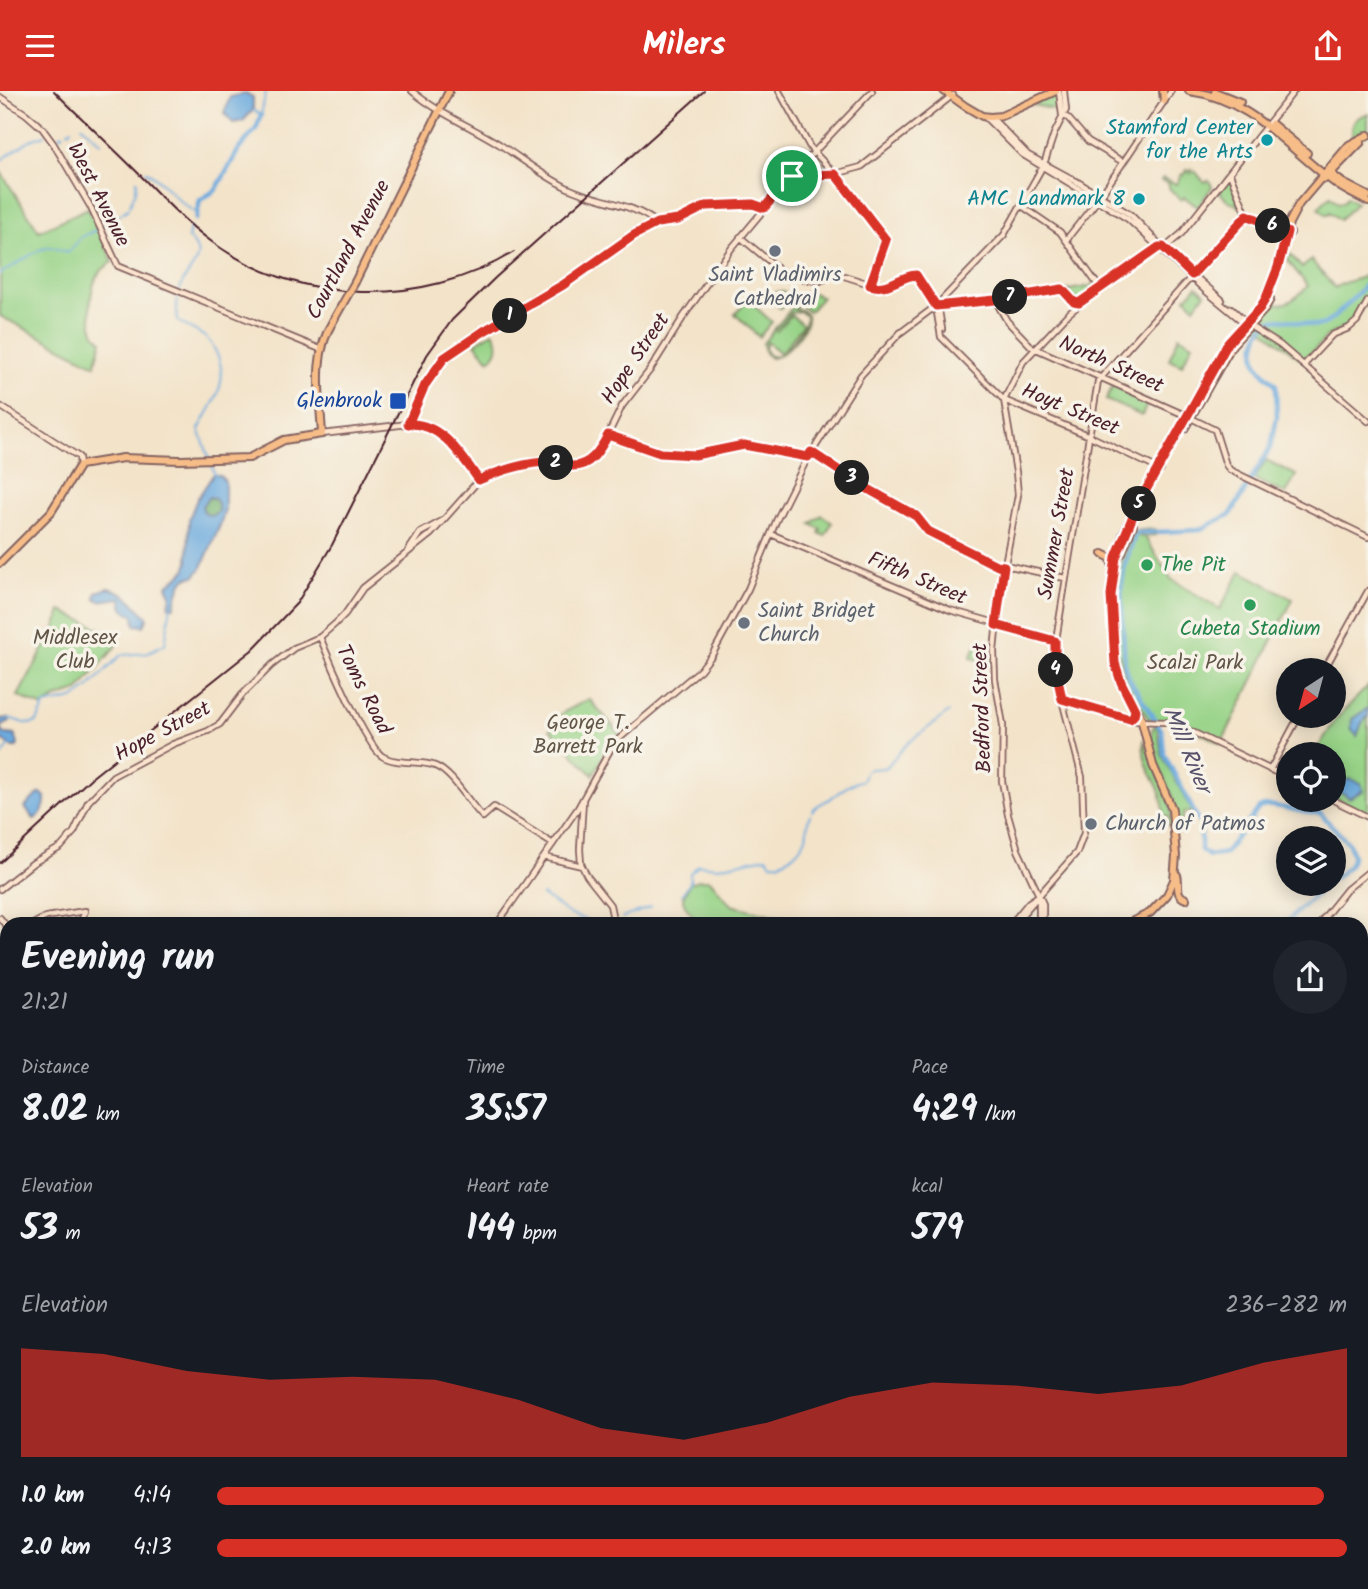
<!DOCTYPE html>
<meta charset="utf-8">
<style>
body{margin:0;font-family:Kalam,sans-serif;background:#20242c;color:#f1f3f6;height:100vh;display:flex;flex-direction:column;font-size:26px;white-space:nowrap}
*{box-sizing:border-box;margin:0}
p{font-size:23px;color:#9ea1a6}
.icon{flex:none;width:38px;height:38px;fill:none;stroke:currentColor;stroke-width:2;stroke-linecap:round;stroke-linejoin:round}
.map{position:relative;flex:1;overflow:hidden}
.drawer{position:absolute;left:0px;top:826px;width:1368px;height:672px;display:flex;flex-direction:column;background:#171b24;border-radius:21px 21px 0 0;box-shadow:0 4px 18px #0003}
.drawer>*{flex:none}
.needle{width:46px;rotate:216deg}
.fabs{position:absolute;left:1276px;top:567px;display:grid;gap:14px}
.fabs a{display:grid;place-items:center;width:70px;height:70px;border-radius:50%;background:#171b24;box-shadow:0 4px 18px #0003;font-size:35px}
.pin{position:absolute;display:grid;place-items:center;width:60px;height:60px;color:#fff;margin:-30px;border:4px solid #fff;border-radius:50%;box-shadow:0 2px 7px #0007}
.km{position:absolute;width:35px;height:35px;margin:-18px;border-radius:50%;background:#222;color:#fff;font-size:19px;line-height:35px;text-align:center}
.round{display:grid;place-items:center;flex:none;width:74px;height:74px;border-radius:37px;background:#20242c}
.summary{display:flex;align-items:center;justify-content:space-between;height:119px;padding:0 21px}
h1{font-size:38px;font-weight:800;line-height:52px}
.figures{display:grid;grid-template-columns:repeat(3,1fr);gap:10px;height:119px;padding:7px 21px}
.figures div{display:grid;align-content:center}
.figures b{font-size:35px;font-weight:800}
.figures small{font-size:19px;font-weight:400}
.figures p{font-size:19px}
.chart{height:196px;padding:14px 21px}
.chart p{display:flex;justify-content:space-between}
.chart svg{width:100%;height:126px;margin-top:7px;fill:#d93025;opacity:.7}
ul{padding:0 21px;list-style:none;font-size:23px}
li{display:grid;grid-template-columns:112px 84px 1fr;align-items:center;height:52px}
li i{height:18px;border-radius:9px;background:#d93025}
header{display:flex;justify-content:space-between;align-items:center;height:91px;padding:0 21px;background:#d93025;color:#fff;font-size:32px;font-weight:800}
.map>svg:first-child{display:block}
</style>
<header><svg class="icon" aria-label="menu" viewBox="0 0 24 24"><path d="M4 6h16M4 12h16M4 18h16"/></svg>Milers<svg class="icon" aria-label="share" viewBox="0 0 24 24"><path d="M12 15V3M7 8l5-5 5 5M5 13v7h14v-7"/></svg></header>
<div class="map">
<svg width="1368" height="1498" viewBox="0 0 1368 1498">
<rect width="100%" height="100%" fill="#f7f3e8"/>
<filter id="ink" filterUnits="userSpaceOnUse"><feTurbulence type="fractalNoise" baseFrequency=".0143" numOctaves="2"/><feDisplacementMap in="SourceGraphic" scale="14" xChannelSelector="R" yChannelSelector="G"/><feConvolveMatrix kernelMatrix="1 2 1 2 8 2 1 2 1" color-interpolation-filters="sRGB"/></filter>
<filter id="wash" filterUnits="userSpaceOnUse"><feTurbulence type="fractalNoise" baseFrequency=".00686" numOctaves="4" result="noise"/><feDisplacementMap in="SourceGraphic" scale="28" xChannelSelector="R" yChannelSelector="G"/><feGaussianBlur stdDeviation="1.57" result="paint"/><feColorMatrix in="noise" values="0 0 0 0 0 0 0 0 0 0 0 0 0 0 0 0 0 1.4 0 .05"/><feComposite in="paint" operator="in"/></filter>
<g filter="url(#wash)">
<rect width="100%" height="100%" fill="#f3e3c9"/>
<path fill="#97d387" stroke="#707959" stroke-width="2" fill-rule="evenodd" d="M1056,2L1059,15L1057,19L1033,14Z
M1368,23V43L1353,49C1350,35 1353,26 1368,23Z
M814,65L828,79L827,81L801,80Z
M1191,78V82L1194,79L1204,91L1209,89L1212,96L1198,116L1184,106L1181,109L1169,97V93L1161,89L1163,87L1176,93L1182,83L1184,84L1187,79V81Z
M0,80L39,140L88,117L113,171C106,175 100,180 96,187C89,203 86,240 102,250L95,274L0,225Z
M1229,86L1241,117L1226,108L1218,100Z
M1330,105L1338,112L1343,111L1347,106L1356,112L1340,129L1330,121L1327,124L1318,117Z
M1290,163L1302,177L1311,169L1335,197C1346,188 1359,191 1368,182V207L1353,232L1329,244L1303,270L1256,233L1272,211C1287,217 1297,206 1308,195L1287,169Z
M1093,192L1097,197L1080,210L1075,208L1068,199L1092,195Z
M1197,195L1205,202L1195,216L1186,207Z
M780,200L785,201L789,206L781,218L770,208L774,202Z
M808,200L822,206L809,221L795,209Z
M748,209L772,231L759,246L735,223Z
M795,213L797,215L795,218L801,219L807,224C810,237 784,267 771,267L765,262L763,252ZM800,220L806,225C807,238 786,261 775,266L768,264L765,258L767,251L781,262L803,234L791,224L776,241L791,222Z
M493,241C500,251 499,261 489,269L475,252Z
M1179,245L1193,253L1182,274L1169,268Z
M1113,294L1148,311L1142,325L1106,309Z
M1266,369L1296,384L1286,403L1254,388Z
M822,424L832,432L825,445L819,442L821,438L811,433Z
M1155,438L1156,444L1138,445L1145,446L1171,488L1220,518L1241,480L1293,508L1221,653C1194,638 1180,629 1148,628L1126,591L1118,561L1117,483L1132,440Z
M61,520L106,540L112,544L118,553L78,600L54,608L43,616L18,605L55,537Z
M977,552L992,558L991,574L971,566Z
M1368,595V723L1334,706V663H1314L1336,628Z
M589,608L620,643L611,652L593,684L550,638L562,622Z
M1154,635H1157L1162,664L1193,722L1184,721L1180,742C1177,732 1177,720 1173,709C1167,689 1143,655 1154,635Z
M1144,650L1169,710L1173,734L1168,735L1169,726L1163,724C1166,693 1140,681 1144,650Z
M699,789H710L731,814L809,833H699C694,823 683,818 683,806L690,792Z
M713,1491H752L748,1498H714Z"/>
<path fill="#79b574" stroke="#626a50" stroke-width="2" d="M209,406L214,407L218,412V421L211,425L204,421L202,415Z"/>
<path fill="#6caade" stroke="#5b6484" stroke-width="2" fill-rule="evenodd" d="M245,2L253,6V19L243,30L233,32L224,22L230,6Z
M213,384H219L225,390V418L221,432L202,476L195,485L186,487L181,493L174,516H169L171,504L167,495L185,480L188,471L189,428L197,408ZM209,406L214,407L218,412V421L211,425L204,421L202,415Z
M108,497C131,502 132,514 148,526L144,535L135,534L134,525L123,518L121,507L100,510L95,507L97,501Z
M1368,617V625L1362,632L1357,645L1351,638L1352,628Z
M9,627L10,631L2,635V640L5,643L15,644L18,652L17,656H12L0,647V628Z
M1350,688L1361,692L1363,700L1349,707L1342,702L1335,703V694Z
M41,702L45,706C46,715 42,724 34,728L25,717C28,712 35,705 41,702Z
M7,1411V1449L0,1454V1422Z"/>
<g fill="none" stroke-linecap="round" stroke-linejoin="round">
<path stroke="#6caade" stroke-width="2" d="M253,19L261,24L266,0
M82,35L101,52
M68,40L72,38
M59,45L63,43
M0,70L30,49L45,44
M146,80C165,90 176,112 197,122
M130,114L136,99L137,89
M105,134L128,118
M190,137L188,147C208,165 192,174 183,191C176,204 176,216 178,230C187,237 204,242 210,251C234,285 216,307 199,338L216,387
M0,183L39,159L50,156L67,161L71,159L81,146L96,139
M8,628C19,628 26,636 37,631L45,614L73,608L88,597L121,564L146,562L165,553L171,514
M0,667L10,654
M812,720C818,712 824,712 831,707C842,699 850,692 863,689L865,681L870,678L885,677L908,652L949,621
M542,804L571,824L595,832
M681,804L690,792V782L699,774L718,776L766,766L771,772C785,774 801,759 806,746C808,738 806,732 810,724
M622,827L651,816
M0,1456L4,1461
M1362,1478L1368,1479
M27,1491L32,1498
M574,1491H579
M1293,1491V1495L1297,1498
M559,1498L571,1491
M720,1498L727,1491
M1308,1498L1316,1491"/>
<path stroke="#6caade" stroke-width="4.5" d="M196,128L200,109L216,99L239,58L256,38L261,24
M1334,787L1349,775L1353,765L1349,753L1320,722C1300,725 1275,709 1259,717L1225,762L1209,765L1201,759V734L1164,663L1162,640L1131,591L1125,576L1121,499L1125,473L1136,442L1199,439L1231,423L1271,355L1277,326L1276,294C1262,279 1252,275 1256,253C1266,206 1305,242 1324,233C1338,226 1357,203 1368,191
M1284,833L1327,793
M876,1491L878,1498"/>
</g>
</g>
<g filter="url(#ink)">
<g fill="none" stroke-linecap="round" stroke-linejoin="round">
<defs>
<path id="secondary" d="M412,0C438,22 470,35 499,53C522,68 543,85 568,97C597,111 631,111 657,132
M779,0L811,58L835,83L885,146V151L870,194
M1059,0L1062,24
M0,6L26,23L42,37L53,52L90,115L118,175L320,258
M1062,24L1068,27L1088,50L1123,71
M986,27L1022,63L1128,128L1207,201L1242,230L1280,254L1368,330
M992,27L1028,64L1076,90L1131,124L1167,161L1222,209
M1230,83L1247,124
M792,85L835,83L861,76L953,4
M1022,115L1060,141L1100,197
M1247,124L1291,142
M740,146L781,180L807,189L820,190L838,183L882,197L911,184H916L939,219L942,238
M1066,149L1100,106L1171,0
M995,209L1007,230L1032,256L1187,325L1215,339L1226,374L1230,379L1368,446
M936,216L941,246L1004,309L1092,346L1161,379
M937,216L995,209L1062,198L1074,211L1076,216
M1231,217L1246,231
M1304,274L1332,244L1349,237L1357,230L1368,210
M0,315L73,362L79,366L80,374
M408,333L425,294L444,267L468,249L563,194L634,144L657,132L680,128L706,115L753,113L764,117
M322,343L408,333C442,331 462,366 479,389
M608,344L660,362L696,364L744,354L808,366
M812,361L861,394L916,425L928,440L996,474L1010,475L1065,487
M771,443L950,519L1055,549
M408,460L420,442L442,430
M320,546C329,568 365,653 382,665C396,674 420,669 435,675C453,682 469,713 483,726L494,716L553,753
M1324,579L1368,500
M1062,608L1137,630L1165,631L1180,635L1288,687
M1270,679L1299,625
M583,709L580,758L581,773L587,785L610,814L614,833
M1333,709L1368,726
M544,766L582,775
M0,798L33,772L61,756L74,741L88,711L113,685L173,653L208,640L220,633L242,604L272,574L294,557L320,546L335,533L345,523L363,497L431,443L479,389L525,374L547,371L577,375L591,368L603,354L622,315L650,279L684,225L731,158L798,78L872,0
M0,827L7,836
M1016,827L1020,826L1077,761L1084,742L1082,686L1056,586L1055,555L1098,290L1247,124
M33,833L46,826L85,820L80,833
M497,833L578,717L614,652L700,579L712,564L748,498L777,428L805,372L861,284L900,242L936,215L1004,144L1044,73L1054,43L1066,19L1064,0
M1011,833L1029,811L1038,805
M1039,833V809
M1043,833V813L1018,759L1008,724L1002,690L1003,634L995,588L994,560L1000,500L1018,404L1016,381L1004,309L1023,271L1067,224L1100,197L1156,158L1167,155L1181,143L1294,0
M1319,833L1347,798L1368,781
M0,1264L7,1267
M0,1365L7,1358
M198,1491L203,1498
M915,1491L919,1498"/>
<path id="primary" d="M944,0L965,15L982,25L990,26L1001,25L1056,0
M1163,0L1164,10
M1189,0C1254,8 1289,60 1339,95C1348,101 1359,106 1368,111
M1215,1L1240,11
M1272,33L1307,62
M1329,81L1343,92L1368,105
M1325,88L1361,51
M355,191L449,0
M1184,338L1232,254L1264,219L1270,208
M1103,463L1111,467L1112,473
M1121,463L1133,434
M0,472L51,421L80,374L123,367L180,369L249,367L284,349L322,343C320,305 312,264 333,230
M1177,784C1180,794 1174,804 1186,808
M1127,833L1150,822L1167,804L1174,789L1176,765L1172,718L1153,674L1141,627L1121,591L1115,572L1111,504L1113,481L1123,444L1137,415L1219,268L1228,252L1260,217L1266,207L1278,176L1289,132L1299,113L1349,54L1368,44
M482,1498L486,1491
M898,1498L900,1491"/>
</defs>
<use href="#secondary" stroke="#856462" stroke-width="8"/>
<use href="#primary" stroke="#856462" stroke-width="10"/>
<use href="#secondary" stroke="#fce5cf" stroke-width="4.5"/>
<use href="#primary" stroke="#f7bd88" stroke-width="6"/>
<path stroke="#4a1f2b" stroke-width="2" d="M54,0C83,29 113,57 142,86C164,109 186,132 212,151C301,215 421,217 514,161
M0,772L90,688L252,559L297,512L332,454L427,264L452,229L495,187L704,0"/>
<defs>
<path id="primary-bridge" d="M333,230L355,191"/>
</defs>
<use href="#primary-bridge" stroke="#856462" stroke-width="10" stroke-linecap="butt"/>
<use href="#primary-bridge" stroke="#f7bd88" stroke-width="6"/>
</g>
</g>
<g fill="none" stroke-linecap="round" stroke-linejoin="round" filter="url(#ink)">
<defs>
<path id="route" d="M835,83L886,149L870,194C889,200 899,185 916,184L936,215L995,209L1062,198L1074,211L1079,212L1159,156H1163L1192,184L1247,124L1287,141L1278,176L1266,207L1260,217L1228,252L1219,268L1137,415L1116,466L1111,504L1115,572L1121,591L1135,619L1134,624L1130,628L1062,608L1055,575V550L996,534L1004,475L996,474L928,440L916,425L861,394L811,361L808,366L744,354L695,364L660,362L608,344C600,359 590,376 571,375C562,375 553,371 544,371C521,373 499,380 479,389C462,366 442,331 408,333L425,294L444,267L484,240L563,194L634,144L657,132L678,129L706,115L753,113L764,117L792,85Z"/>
</defs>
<use href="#route" stroke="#fff" stroke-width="14"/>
<use href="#route" stroke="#d93025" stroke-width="9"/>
</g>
<g fill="#0f9aa8" stroke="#f7f3e8" stroke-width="2.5">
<circle cx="1267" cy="49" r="7"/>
<circle cx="1139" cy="108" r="7"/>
</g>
<g fill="#6b7280" stroke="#f7f3e8" stroke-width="2.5">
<circle cx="775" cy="160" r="7"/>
<circle cx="744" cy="532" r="7"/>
<circle cx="1091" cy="733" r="7"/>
</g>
<rect fill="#1a4fb4" stroke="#f7f3e8" stroke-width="2.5" x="389" y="301" width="18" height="18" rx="3.5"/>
<g fill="#2e9e5b" stroke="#f7f3e8" stroke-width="2.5">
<circle cx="1147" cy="474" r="7"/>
<circle cx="1250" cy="514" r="7"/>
</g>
<g text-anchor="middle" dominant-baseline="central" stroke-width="7" stroke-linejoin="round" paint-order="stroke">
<g font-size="21" fill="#0d838f" stroke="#f7f3e8" text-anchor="end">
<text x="1253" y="37">Stamford Center<tspan x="1253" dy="24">for the Arts</tspan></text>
<text x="1125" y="108">AMC Landmark 8</text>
</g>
<g font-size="21" fill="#4a1f2b" stroke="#f7f3e8">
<text transform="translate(98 104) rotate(63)">West Avenue</text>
<text transform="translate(349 159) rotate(-62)">Courtland Avenue</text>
<text transform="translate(636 268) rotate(-56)">Hope Street</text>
<text transform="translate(1111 274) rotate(24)">North Street</text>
<text transform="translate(1070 319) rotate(23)">Hoyt Street</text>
<text transform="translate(1057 443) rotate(-80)">Summer Street</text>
<text transform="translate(917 488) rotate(23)">Fifth Street</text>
<text transform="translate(363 599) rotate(63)">Toms Road</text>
<text transform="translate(983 617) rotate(-92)">Bedford Street</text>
<text transform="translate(163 641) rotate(-28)">Hope Street</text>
</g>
<g font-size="21" fill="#5b616d" stroke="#f7f3e8" text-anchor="start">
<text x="775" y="184" text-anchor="middle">Saint Vladimirs<tspan x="775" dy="24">Cathedral</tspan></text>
<text x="758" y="520">Saint Bridget<tspan x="758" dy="24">Church</tspan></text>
<text x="1105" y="733">Church of Patmos</text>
</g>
<g font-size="21" fill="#164399" stroke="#f7f3e8" text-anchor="end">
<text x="382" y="310">Glenbrook</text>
</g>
<g font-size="21" fill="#27864d" stroke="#f7f3e8" text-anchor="start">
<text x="1161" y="474">The Pit</text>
<text x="1250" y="538" text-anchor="middle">Cubeta Stadium</text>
</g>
<g font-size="21" fill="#615547" stroke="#f7f3e8">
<text x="75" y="547">Middlesex<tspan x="75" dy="24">Club</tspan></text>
<text x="1195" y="572">Scalzi Park</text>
<text x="588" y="632">George T.<tspan x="588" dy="24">Barrett Park</tspan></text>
</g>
<g font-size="23" font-style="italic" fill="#56506a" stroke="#f7f3e8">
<text transform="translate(1186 659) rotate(67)">Mill River</text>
</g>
</g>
</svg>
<div class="fabs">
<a><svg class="needle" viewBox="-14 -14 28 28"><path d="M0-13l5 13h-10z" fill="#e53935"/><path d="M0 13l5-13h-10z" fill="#9ea1a6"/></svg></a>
<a><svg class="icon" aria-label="locate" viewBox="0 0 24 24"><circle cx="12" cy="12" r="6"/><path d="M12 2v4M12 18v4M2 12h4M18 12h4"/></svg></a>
<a><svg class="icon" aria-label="layers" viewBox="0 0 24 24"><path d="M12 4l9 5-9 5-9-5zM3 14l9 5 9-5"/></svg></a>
</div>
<div class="pin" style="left:792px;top:85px;background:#1e9e55"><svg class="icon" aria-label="arrive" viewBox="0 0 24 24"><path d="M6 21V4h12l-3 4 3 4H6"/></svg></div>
<b class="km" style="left:510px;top:225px">1</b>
<b class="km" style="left:556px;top:372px">2</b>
<b class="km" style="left:852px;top:387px">3</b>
<b class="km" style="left:1056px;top:579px">4</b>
<b class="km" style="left:1139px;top:413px">5</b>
<b class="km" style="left:1273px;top:135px">6</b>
<b class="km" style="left:1010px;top:206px">7</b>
<section class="drawer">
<div class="summary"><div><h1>Evening run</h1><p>21:21</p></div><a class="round"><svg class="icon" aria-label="share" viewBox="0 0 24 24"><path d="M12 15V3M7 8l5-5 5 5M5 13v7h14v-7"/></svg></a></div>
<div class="figures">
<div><p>Distance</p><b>8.02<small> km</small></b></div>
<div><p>Time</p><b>35:57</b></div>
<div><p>Pace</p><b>4:29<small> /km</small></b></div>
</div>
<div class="figures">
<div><p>Elevation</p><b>53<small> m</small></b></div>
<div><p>Heart rate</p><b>144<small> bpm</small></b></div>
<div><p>kcal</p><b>579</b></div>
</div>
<div class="chart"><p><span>Elevation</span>236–282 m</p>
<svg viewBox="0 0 160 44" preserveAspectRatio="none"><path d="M0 44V6L10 8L20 14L30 17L40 16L50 17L60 24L70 34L80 38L90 32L100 23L110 18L120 19L130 22L140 19L150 11L160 6V44z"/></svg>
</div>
<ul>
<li><b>1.0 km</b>4:14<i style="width:98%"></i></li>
<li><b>2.0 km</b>4:13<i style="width:100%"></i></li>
</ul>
</section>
</div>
